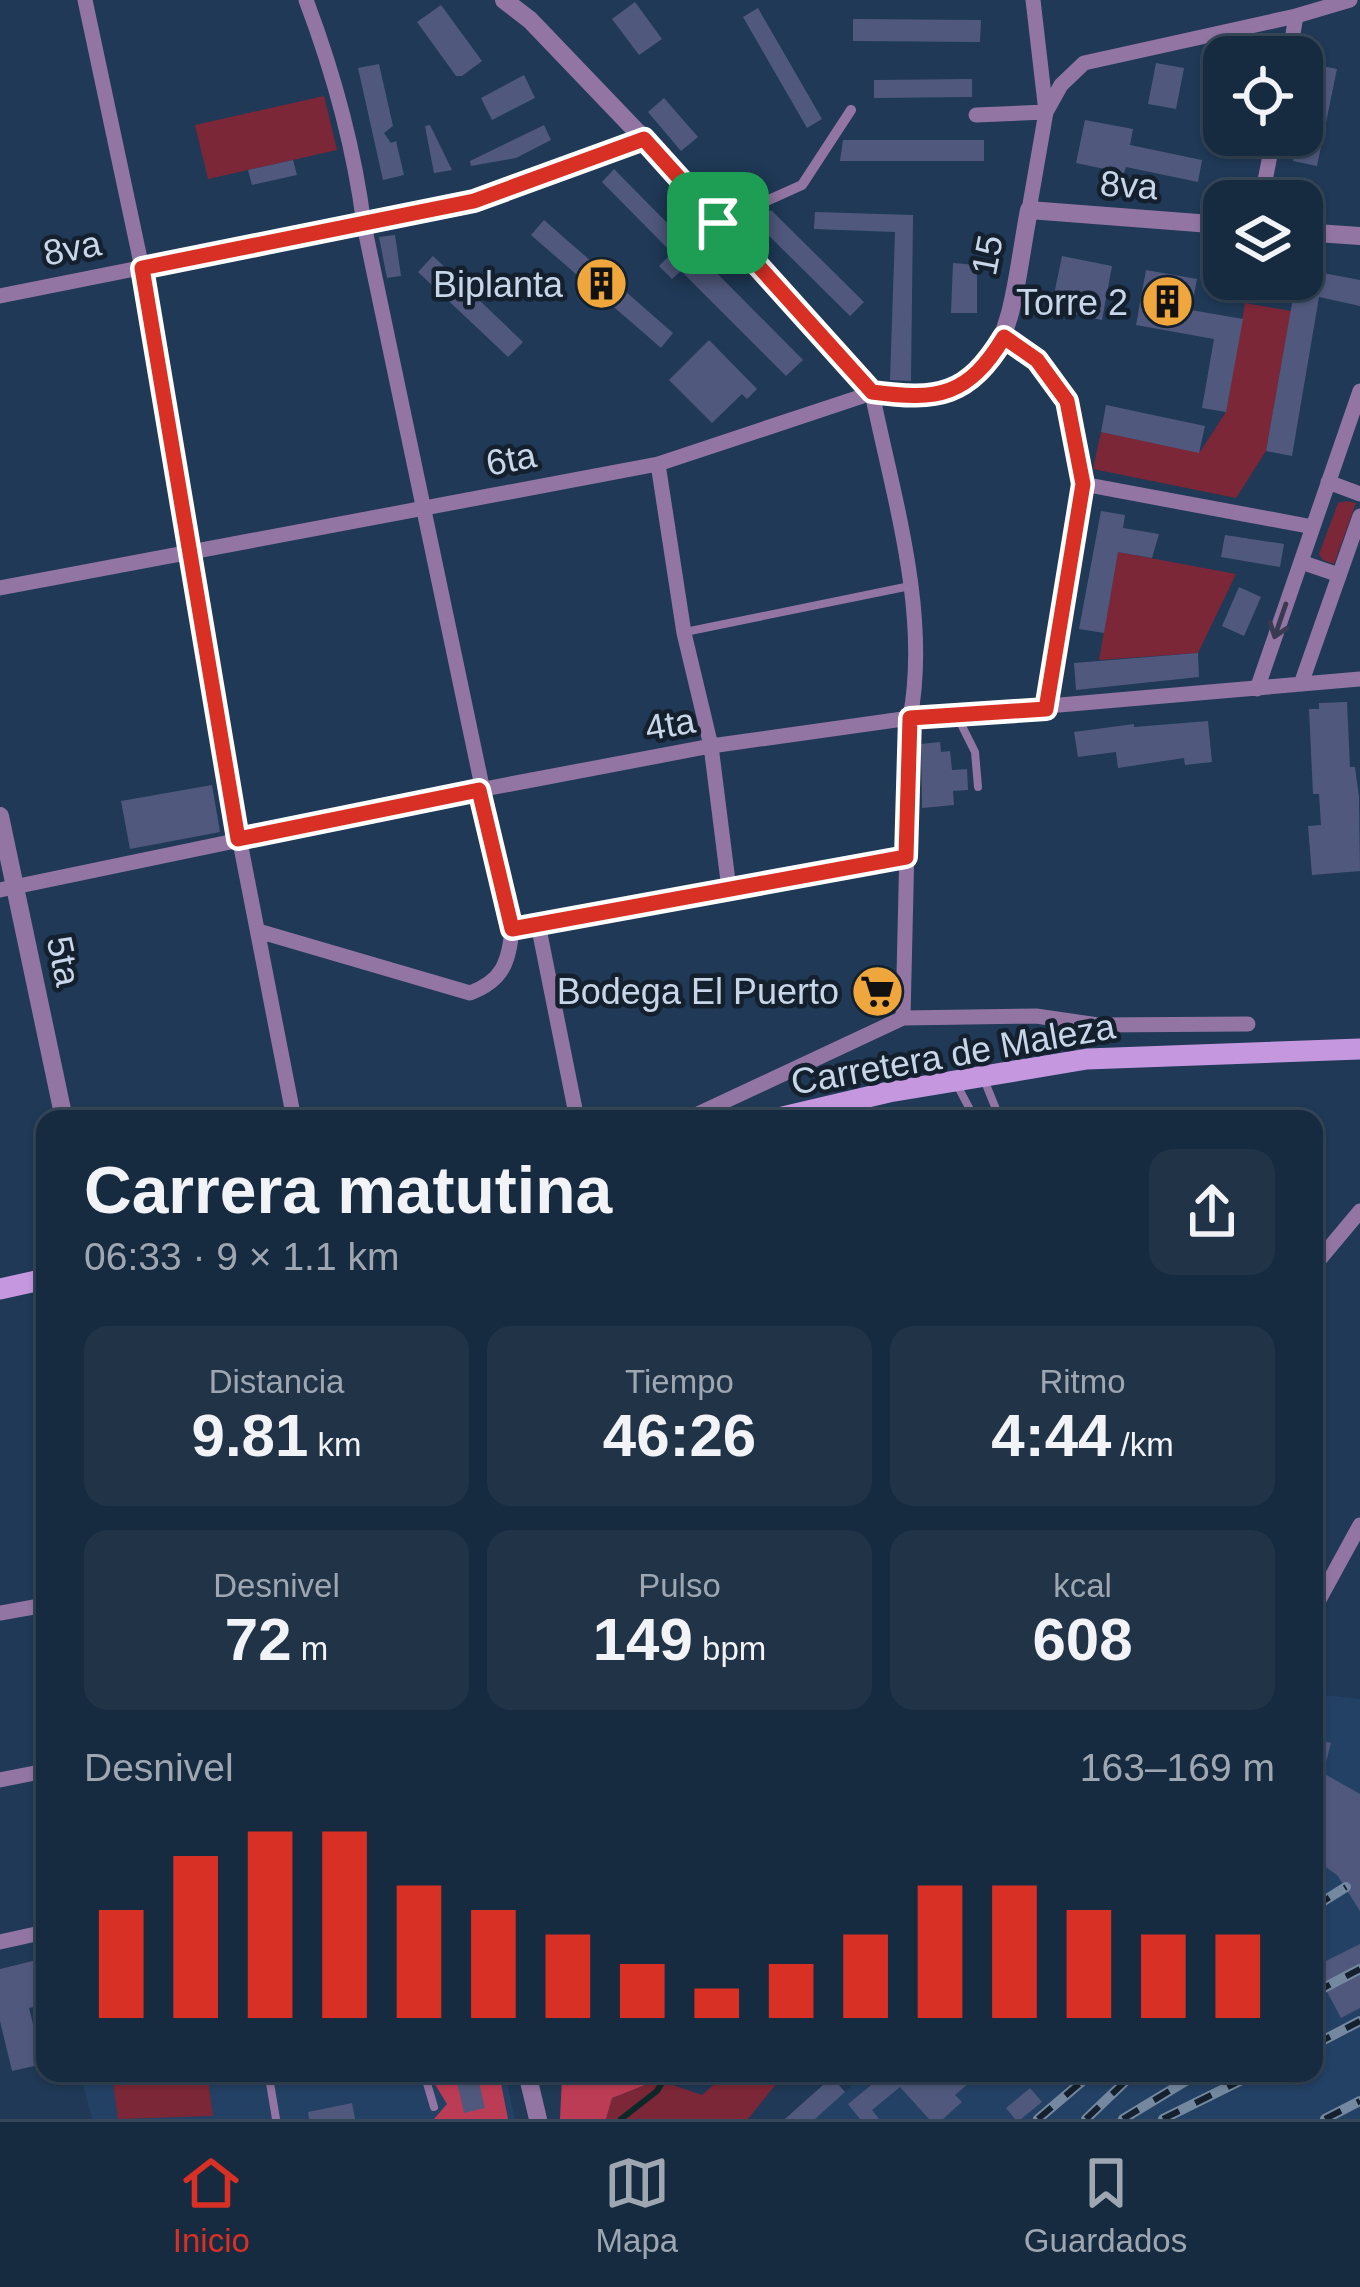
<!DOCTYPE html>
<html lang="es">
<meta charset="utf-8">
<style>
body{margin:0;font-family:Arial,sans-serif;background:#203347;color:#f1f3f6;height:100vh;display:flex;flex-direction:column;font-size:45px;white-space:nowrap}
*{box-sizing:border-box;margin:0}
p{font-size:39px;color:#9ea7b1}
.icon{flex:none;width:66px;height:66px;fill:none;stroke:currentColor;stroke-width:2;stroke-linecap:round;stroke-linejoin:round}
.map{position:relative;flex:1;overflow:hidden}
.details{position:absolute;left:36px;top:1110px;width:1287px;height:972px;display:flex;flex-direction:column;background:#172b40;border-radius:24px;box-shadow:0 3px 9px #0004,0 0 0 3px #364759}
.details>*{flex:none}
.fabs{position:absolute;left:1203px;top:36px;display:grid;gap:24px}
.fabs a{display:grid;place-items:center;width:120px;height:120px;border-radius:24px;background:#172b40;box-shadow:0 3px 9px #0004,0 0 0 3px #364759;font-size:60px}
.pin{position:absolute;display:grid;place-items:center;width:102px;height:102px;color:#fff;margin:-51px;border-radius:24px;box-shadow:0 6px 18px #0006}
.round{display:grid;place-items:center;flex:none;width:126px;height:126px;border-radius:24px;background:#203347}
.headline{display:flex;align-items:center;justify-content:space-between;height:204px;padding:0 48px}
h1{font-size:66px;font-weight:800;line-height:90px}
.metrics{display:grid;grid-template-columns:repeat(3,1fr);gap:18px;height:204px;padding:12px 48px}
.metrics div{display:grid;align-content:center;border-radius:24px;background:#203347;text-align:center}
.metrics b{font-size:60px;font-weight:800}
.metrics small{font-size:33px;font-weight:400}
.metrics p{font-size:33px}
.chart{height:336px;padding:24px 48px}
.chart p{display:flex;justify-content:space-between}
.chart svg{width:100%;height:216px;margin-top:12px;stroke:#d93025;stroke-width:6}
.tab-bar{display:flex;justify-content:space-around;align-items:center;height:168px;border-top:3px solid #364759;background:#172b40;font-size:33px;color:#9ea7b1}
.tab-bar a{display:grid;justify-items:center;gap:6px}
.tab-bar .selected{color:#d93025}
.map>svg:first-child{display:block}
</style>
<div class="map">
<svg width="1360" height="2119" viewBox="0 0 1360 2119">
<rect width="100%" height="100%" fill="#1f3956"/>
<path fill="#234164" d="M1314,1694L1360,1699V2119H785L832,2077L845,2092L866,2073H1314Z
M80,2073H505L515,2119H92Z"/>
<path fill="#7c2737" d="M324,96L337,150L208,179L195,125Z
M1245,303L1291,311L1266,451L1236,498L1093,469L1101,432L1200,452L1226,412Z
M1346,501L1356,503L1334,564L1323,560L1319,554L1338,503Z
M1118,552L1236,574L1198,653L1099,660Z
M189,2073H207L213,2116L118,2119L113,2082Z
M727,2073H785L748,2119H606L612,2098L658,2080L702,2095Z"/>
<path fill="#bd3c55" d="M428,2073H499L508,2119H434L447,2104Z
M579,2073H650L658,2080L612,2098L606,2119H560L562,2077Z"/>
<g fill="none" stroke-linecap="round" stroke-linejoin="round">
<path stroke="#0d2828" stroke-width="6" d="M621,2119L657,2091L668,2073"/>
</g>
<path fill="#50597d" d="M635,2L662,39L639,55L612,19Z
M441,5L482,61L462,76H456L417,22Z
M758,8L822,119L807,128L743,17Z
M853,19L981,20L980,42L853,41Z
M1156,63L1184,68L1176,109L1148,104Z
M379,64L393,126L384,133L391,143L396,141L404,175L383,180L358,68Z
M1313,64L1337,69L1317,166L1293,161L1299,135H1302Z
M524,75L535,98L492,120L481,98Z
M972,79V97L874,98V80Z
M1217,86L1224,87V141L1206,138Z
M664,98L698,137L681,151L648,112Z
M1085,120L1133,129L1130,145L1202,160L1198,182L1126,167L1124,173L1076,163Z
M430,125L452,170L434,173L425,126Z
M544,125L551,140L516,158L471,166L470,161Z
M843,140H984V161H840Z
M293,160L297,175L252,185L248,170Z
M614,169L685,241L689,237L702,251L698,254L803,360L786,376L681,271L672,279L659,266L672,253L602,182Z
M771,210L864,302L850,316L754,221Z
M815,212L913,215L911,381L890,380L895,232L814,229Z
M544,220L673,333L661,348L531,235Z
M395,235L401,276L387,278L379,237Z
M433,256L523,342L508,357L418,272Z
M1062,256L1112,266L1102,320L1051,309Z
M953,263L977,265V313H951Z
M1302,269L1360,280V306L1319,297L1292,456L1266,451L1294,292L1264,286V279H1302Z
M1146,270L1197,279L1191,310L1243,319L1226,412L1202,408L1214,339L1136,325Z
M709,340L757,389L747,399L742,394L712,423L669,380Z
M1106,405L1205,426L1199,453L1101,432Z
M1101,511L1125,515L1123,528L1159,534L1152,558L1118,552L1104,633L1079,629Z
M1225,535L1284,544L1280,567L1221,557Z
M1239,587L1261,597L1244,636L1222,626Z
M1198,653L1199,677L1076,690L1074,663Z
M1347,702L1350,767H1355L1359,797L1360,871L1312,875L1308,826L1321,825L1319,794H1313L1309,709H1319V703Z
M1208,721L1212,762L1185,765L1184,758L1118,768L1116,752L1078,757L1074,732L1134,724V727Z
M940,742L941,752L950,751L952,770L967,769L968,790L953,791L954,805L922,808L921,744Z
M212,785L220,832L130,849L121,801Z
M1314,1739L1331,1743L1323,1773L1360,1794V1911L1337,1875L1314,1859Z
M1360,1944V2008L1341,2018L1314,1967Z
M45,1958V2005L29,2008L43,2064L12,2071L0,2021V1969Z
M455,2073H477L485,2108L464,2113Z
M886,2073H981L955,2095L962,2102L943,2119H929L900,2087L872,2110L879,2119H860L848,2104Z
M832,2077L845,2092L815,2119H785Z
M1030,2088L1042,2102L1021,2119H1015L1006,2108Z
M352,2103L355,2119H309L308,2112Z"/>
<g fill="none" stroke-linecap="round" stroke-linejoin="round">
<path stroke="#9275a2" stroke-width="8" d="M685,632L910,586
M957,716L975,752L978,787
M983,1077L1000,1119
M956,1083L975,1119
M272,2073L269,2077L276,2119
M424,2073L434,2107"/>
<path stroke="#9275a2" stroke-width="10" d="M718,223L802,185L851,110"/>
<path stroke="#9275a2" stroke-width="15" d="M85,0L142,268L224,760L294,1119
M1289,57L1296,16
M976,115L1046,112L1061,85L1084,63L1296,16L1350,0
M1261,201L1274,135
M1029,210L1046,112L1033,0
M0,296L474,201L644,139
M1004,337L1037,360L1067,401L1083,484L1046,709
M658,464L684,633L711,746L729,889
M1328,482L1360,494
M1083,484L1313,527
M1301,562L1339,575
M0,588L658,464L872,393C893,496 930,613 910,718L903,1018
M1301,684L1360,516
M1257,689L1360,391
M0,890L479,790L711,746L910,718L1360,679
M538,924L577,1119
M512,929L906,857
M258,931L470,993C502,981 509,963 512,929L364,225C354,146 334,74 306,0
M687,1119L903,1018L1036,1016L1098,1025L1248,1024
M1314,1266L1360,1211
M1314,1609L1360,1525
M0,1613L45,1605
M0,1780L45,1771
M0,1942L45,1932"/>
<path stroke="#9275a2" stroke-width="18" d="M504,0L530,20L644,139L872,393C1015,410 1008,320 1029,210L1224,225
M1302,232L1360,236
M0,816L64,1119
M527,2073L538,2119"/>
<path stroke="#c597df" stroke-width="21" d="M774,1119L889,1092L1087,1059L1360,1049
M0,1289L45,1279"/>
<defs>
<path id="rail" d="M1314,1871L1319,1863
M1314,1907L1346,1887
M1314,1993L1360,1969
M1314,2045L1360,2021
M1038,2119L1092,2073
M1086,2119L1134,2073
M1123,2119L1199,2073
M1163,2119L1256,2073
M1325,2119L1360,2101"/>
</defs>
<use href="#rail" stroke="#7489a0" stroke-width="10"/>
<use href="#rail" stroke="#14202d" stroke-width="6" stroke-dasharray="18" stroke-linecap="butt"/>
</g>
<defs><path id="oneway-shaft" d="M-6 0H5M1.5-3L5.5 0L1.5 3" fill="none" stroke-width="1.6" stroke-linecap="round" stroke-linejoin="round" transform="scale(3)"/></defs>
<use stroke="#3a3a50" href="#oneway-shaft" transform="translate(1280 621) rotate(109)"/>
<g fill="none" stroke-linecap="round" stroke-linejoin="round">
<defs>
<path id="route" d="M644,139L872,392C939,401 968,396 1004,337L1037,360L1067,401L1083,484L1046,709L910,718L906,857L512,929L479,790L238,839L142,268L474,201Z"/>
</defs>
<use href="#route" stroke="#fff" stroke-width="24"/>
<use href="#route" stroke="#d93025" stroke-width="15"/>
</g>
<defs>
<symbol id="building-disc" viewBox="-11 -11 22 22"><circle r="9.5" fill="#efa73d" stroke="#14202d"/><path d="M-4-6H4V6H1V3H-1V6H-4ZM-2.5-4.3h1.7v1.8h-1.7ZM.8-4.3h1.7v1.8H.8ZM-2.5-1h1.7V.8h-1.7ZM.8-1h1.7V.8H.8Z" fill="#111"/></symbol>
<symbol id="supermarket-disc" viewBox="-11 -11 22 22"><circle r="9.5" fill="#efa73d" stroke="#14202d"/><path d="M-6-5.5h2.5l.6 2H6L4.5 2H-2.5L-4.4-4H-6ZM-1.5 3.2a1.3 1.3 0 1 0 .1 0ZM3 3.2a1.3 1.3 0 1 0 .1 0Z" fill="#111"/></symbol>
</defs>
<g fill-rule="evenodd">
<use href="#building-disc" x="572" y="254" width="59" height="59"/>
<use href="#building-disc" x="1138" y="272" width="59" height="59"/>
<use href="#supermarket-disc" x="848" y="962" width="59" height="59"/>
</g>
<g text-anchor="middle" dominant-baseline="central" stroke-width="9" stroke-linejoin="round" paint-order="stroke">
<g font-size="36" fill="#c7d6e8" stroke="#14202d">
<text transform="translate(1129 185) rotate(4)">8va</text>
<text transform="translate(72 248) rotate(-11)">8va</text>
<text transform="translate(987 255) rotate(-79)">15</text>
<text transform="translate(511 459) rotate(-11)">6ta</text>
<text transform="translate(670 724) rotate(-10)">4ta</text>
<text transform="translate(64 961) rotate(78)">5ta</text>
<text transform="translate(953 1054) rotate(-10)">Carretera de Maleza</text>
</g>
<g font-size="36" fill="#c7d6e8" stroke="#14202d" text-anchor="end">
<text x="563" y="284">Biplanta</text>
<text x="1128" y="302">Torre 2</text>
<text x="839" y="991">Bodega El Puerto</text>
</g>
</g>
</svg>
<div class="fabs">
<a><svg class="icon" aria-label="locate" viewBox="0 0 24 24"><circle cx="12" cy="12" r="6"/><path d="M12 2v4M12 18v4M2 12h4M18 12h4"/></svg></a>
<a><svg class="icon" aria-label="layers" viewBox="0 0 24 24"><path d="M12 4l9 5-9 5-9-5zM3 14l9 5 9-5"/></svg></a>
</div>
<div class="pin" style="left:718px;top:223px;background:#1e9e55"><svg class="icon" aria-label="arrive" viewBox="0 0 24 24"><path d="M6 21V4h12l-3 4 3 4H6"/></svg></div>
<section class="details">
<div class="headline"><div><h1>Carrera matutina</h1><p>06:33 · 9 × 1.1 km</p></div><a class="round"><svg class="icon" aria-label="share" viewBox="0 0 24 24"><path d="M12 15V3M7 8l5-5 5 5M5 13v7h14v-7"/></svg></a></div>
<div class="metrics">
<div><p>Distancia</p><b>9.81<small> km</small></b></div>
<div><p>Tiempo</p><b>46:26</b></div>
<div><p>Ritmo</p><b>4:44<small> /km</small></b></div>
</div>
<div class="metrics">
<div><p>Desnivel</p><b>72<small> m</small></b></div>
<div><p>Pulso</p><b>149<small> bpm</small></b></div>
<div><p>kcal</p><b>608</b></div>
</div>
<div class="chart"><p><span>Desnivel</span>163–169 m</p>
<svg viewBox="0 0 160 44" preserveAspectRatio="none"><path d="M5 44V22M15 44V11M25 44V6M35 44V6M45 44V17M55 44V22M65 44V27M75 44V33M85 44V38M95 44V33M105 44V27M115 44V17M125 44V17M135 44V22M145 44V27M155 44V27"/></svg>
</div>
</section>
</div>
<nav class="tab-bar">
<a class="selected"><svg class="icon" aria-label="home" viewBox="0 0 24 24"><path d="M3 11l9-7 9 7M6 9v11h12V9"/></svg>Inicio</a>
<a><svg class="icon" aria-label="map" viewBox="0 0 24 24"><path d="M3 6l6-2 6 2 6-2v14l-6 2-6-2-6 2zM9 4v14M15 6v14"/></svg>Mapa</a>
<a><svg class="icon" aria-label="saved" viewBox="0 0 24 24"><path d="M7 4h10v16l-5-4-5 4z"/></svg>Guardados</a>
</nav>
